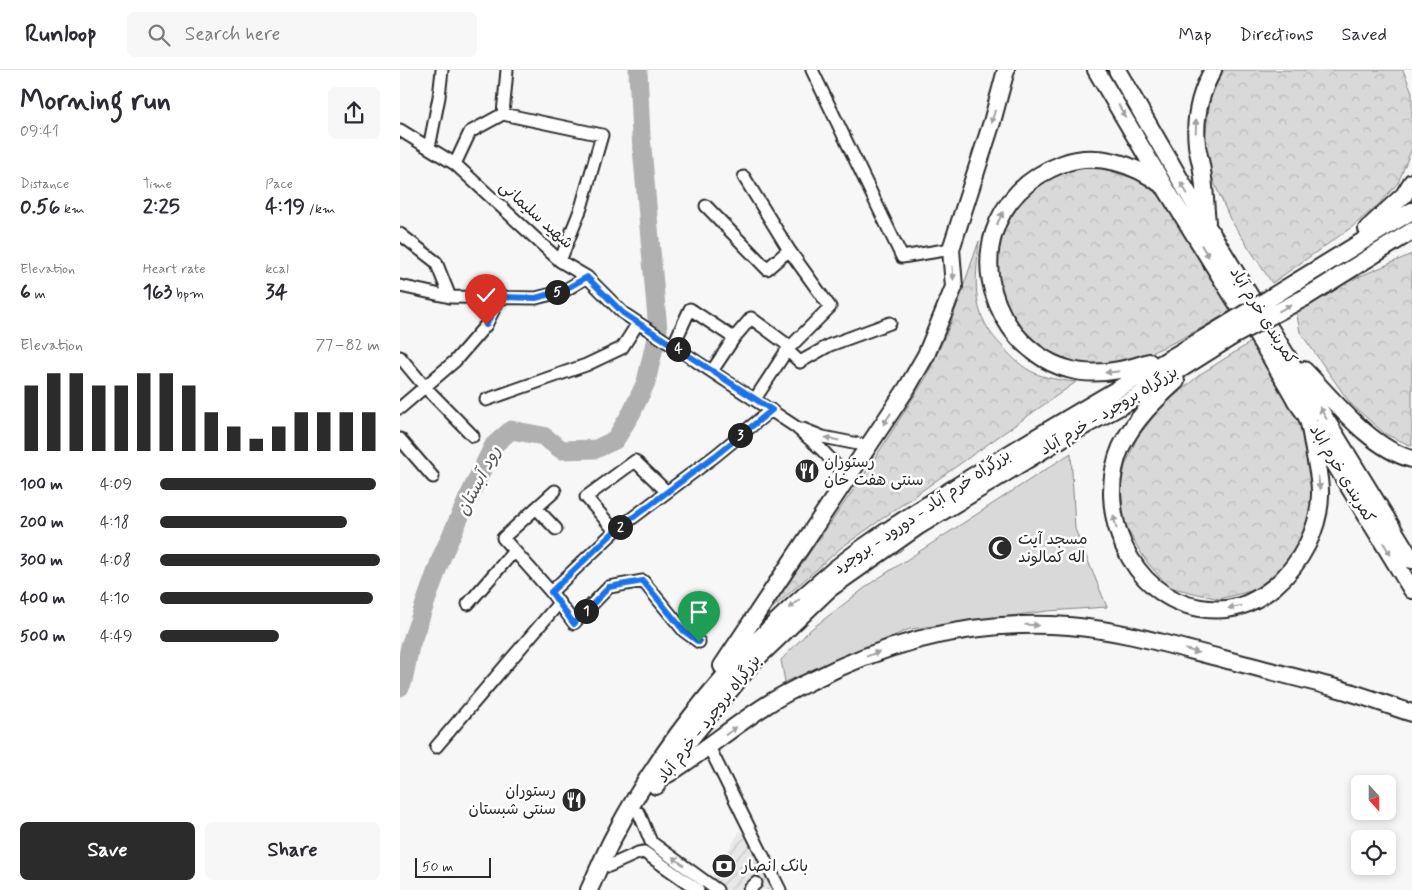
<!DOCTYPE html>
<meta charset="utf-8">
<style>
body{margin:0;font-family:Mynerve,"Playpen Sans Arabic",sans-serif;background:#f7f7f7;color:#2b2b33;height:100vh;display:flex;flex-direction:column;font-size:19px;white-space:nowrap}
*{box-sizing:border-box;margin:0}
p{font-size:16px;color:#7c7c81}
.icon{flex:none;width:28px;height:28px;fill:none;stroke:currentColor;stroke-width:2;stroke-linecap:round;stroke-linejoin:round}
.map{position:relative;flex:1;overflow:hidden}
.sheet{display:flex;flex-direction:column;background:#fff;width:400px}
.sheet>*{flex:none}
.needle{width:32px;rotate:159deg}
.tools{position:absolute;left:951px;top:705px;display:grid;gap:10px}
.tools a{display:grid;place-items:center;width:45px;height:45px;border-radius:8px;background:#fff;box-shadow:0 2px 8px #0003;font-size:25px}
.scale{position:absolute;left:15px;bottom:12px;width:76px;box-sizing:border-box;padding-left:5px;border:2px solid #2b2b2b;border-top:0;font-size:14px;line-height:18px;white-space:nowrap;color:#2b2b2b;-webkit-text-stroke:4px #fff;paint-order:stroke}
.pin{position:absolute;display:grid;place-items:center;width:42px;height:42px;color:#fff;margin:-51px -21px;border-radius:50% 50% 50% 0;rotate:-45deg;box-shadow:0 0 5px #0007}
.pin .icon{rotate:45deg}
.km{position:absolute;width:25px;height:25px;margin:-12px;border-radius:50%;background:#222;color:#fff;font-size:14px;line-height:25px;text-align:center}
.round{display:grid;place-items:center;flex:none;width:52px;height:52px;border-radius:8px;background:#f7f7f7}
.overview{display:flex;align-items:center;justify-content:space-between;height:85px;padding:0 20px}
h1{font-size:28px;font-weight:700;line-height:38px}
.figures{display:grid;grid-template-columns:repeat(3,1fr);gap:8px;height:85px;padding:5px 20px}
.figures div{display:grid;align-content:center}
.figures b{font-size:21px;font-weight:700}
.figures small{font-size:14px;font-weight:400}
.figures p{font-size:14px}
.chart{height:140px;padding:10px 20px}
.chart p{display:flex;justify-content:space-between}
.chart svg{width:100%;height:90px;margin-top:5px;stroke:#2b2b2b;stroke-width:6}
.primary-button{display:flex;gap:10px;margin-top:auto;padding:10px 20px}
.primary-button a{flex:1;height:58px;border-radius:8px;background:#2b2b2b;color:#fff;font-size:20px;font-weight:700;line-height:58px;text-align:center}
.primary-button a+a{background:#f7f7f7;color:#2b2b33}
ul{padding:0 20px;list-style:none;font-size:16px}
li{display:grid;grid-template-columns:80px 60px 1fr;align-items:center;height:38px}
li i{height:12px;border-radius:6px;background:#2b2b2b}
header{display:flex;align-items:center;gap:30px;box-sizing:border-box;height:70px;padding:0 25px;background:#fff;border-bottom:1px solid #e1e1e2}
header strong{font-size:24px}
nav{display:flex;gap:28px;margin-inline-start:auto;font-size:18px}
.search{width:350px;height:45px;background:#f7f7f7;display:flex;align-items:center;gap:12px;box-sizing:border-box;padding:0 18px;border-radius:8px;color:#7c7c81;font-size:19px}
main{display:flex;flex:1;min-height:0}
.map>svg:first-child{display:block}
</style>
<header>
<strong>Runloop</strong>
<div class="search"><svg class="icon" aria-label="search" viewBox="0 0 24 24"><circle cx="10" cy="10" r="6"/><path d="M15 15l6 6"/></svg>Search here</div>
<nav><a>Map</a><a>Directions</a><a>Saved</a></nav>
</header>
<main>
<section class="sheet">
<div class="overview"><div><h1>Morning run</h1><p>09:41</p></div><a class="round"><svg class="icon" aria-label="share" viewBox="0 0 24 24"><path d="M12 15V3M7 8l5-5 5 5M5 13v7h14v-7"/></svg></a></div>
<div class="figures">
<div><p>Distance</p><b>0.56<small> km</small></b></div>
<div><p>Time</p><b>2:25</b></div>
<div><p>Pace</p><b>4:19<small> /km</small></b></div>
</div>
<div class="figures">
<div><p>Elevation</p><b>6<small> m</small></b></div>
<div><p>Heart rate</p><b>163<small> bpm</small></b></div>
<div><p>kcal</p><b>34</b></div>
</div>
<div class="chart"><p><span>Elevation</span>77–82 m</p>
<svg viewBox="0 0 160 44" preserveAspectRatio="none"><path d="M5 44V12M15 44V6M25 44V6M35 44V12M45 44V12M55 44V6M65 44V6M75 44V12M85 44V25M95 44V32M105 44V38M115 44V32M125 44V25M135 44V25M145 44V25M155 44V25"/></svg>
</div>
<ul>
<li><b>100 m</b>4:09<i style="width:98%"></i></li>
<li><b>200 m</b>4:18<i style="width:85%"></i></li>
<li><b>300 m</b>4:08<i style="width:100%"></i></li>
<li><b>400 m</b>4:10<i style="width:97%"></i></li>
<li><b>500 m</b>4:49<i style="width:54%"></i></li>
</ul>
<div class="primary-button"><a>Save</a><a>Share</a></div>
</section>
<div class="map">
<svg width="1012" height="820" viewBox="0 0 1012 820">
<defs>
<pattern id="industrial-furrows" width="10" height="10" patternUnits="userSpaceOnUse" patternTransform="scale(1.25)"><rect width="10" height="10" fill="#e8e8e8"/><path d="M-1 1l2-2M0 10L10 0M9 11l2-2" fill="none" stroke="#c7c7c7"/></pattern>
<pattern id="forest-crowns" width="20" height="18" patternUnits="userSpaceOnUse" patternTransform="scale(1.25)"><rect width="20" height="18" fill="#d9d9d9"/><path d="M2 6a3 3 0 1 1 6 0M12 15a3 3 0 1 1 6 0" fill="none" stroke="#bababa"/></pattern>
</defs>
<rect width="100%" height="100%" fill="#f7f7f7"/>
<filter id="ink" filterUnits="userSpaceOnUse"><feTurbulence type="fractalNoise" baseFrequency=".02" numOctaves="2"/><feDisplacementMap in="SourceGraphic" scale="10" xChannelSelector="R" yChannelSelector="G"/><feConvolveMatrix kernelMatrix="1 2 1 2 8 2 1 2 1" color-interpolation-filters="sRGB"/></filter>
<g filter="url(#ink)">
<path fill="url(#industrial-furrows)" d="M340,761L360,786L376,820H313V806Z"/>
<path fill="url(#forest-crowns)" stroke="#828282" d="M824,0H1003L1012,22V78L998,113L978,135L952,157L872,213L830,149L810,103L804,74L811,24Z
M697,97L739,110L769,133L836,237C804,258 729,301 690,296C604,286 563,179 632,122C638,116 647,105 655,103C668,98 683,98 697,97Z
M579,171C577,196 572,228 584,251C588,260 595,269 602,276C626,304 640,308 676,312L442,477L368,542L468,399L527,306L550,255Z
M1012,184V376L985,364L950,333L900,262L896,240L949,211Z
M851,272L856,276L879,314L908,369L916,420L907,464L887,495L863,518L819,529L769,517L746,491L724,454L721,416L725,396L737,368L761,337L802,303Z"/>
<path fill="#d9d9d9" stroke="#828282" d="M671,383L675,459L707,537L648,541L510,559L385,612L381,590L410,560L474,511Z"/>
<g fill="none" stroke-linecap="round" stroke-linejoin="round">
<path stroke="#b0b0b0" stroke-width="19" d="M0,617L3,611L10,576L42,486L70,424L94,375L111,360L143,366L162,380L196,379L215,370L232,342L246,312L258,260L241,66L238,0"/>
<defs>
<path id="minor" d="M412,0L502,187L551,179
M103,44L202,65L181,138L160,191
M0,60L55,94L160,191L187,207L223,243L396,357L421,379L448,408
M29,78L39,27L42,0
M55,94L70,62L103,44L107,0
M344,107L389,180L430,237L387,280
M306,136L367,199L389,180
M0,164L36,192L50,227
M0,216L50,227L136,228L164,221L187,207
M273,276L290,239L334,268L351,248L389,276
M0,287L25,317L73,366
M312,301L334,268
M355,329L387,280L400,292L430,275L490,253
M86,330L186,295L222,278L238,253
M0,338L55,291L86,255L100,227
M403,359L423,367L468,376
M0,369L33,407
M155,421L103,468L151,522L174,553L209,517L243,511L284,561L299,572
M136,438L156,459
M215,461L186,427L235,391L267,422
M151,522L215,461L315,386L371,340
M68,534L114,481
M36,677L159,533
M309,677L380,820
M239,743L251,772L317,820
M209,796L238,783L244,782L298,820
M349,820L356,813"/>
<path id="highway" d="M696,0L766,119L876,296
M717,0L807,156L1012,490
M807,152C805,135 805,118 802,101C801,92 798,84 797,75C794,48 800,23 813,0
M967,159L1004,125L1012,112
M896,212L1012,141
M906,227L1012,161
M749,292C723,301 695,307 668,299C645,293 623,276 610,257C568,196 592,120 662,94C696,81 735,94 762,115
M904,300C934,330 970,378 1012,389
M776,311C754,331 734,350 721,377C694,439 730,527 800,538C831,543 851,535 874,517C901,494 921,457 920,421C920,408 916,393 914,380C912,370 911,360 908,350C906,343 900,337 896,331C888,316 879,302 871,288
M913,358L1012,520
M322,596L507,318L526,285L554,217L551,179L592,52L606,0
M268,704C302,683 332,657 365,636C380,626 396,618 411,611C493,569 577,549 669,556C721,560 773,576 824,589C862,599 899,608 936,618C962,625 987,635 1012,643
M256,716L278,684L353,592L429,519L517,457L666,366L730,331L833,266
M189,820C197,803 204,785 213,768C265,669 338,582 422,510C461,476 505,449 548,422C641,362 737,309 831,252"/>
</defs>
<use href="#minor" stroke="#2b2b2b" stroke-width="15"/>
<use href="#highway" stroke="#2b2b2b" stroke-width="20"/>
<use href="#minor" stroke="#fff" stroke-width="11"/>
<use href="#highway" stroke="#fff" stroke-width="16"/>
<defs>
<path id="highway-bridge" d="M831,252L896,212
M833,266L906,227"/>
</defs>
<use href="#highway-bridge" stroke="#2b2b2b" stroke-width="20" stroke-linecap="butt"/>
<use href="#highway-bridge" stroke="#fff" stroke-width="16"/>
</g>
<defs><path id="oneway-solid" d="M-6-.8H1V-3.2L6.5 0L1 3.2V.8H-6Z" transform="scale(1.25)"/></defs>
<g fill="#a0a0a0">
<use href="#oneway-solid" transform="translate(722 41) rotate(60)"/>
<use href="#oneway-solid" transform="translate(593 47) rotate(106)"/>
<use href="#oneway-solid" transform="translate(796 56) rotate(-88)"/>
<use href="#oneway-solid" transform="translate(784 118) rotate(-121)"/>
<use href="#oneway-solid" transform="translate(600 148) rotate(-64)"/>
<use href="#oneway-solid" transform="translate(805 181) rotate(58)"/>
<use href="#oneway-solid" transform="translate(553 203) rotate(86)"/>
<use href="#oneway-solid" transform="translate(885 238) rotate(-28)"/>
<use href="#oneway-solid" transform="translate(712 302) rotate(174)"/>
<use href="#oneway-solid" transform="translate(923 343) rotate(-121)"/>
<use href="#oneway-solid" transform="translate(487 349) rotate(123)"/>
<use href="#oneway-solid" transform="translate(432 369) rotate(-168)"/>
<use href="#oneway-solid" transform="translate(919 413) rotate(83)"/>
<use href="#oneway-solid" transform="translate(715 452) rotate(-103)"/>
<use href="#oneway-solid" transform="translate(987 479) rotate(59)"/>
<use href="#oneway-solid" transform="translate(394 534) rotate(139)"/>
<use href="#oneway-solid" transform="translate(835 537) rotate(170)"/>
<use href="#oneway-solid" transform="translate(632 555) rotate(2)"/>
<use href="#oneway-solid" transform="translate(792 581) rotate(14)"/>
<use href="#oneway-solid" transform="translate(473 584) rotate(-21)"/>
<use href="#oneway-solid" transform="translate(331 661) rotate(-36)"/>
<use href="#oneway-solid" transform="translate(278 791) rotate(-143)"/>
</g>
</g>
<g fill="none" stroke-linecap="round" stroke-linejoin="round" filter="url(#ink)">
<defs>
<path id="route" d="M86,255L100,227L136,228L164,220L187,207L223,243L372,340L315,386L215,461L151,522L174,554L209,517L243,511L284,561L299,572"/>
</defs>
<use href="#route" stroke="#fff" stroke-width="10"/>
<use href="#route" stroke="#1a73e8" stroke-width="6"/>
</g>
<defs>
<symbol id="restaurant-disc" viewBox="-11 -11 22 22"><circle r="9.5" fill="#2b2b2b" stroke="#fff"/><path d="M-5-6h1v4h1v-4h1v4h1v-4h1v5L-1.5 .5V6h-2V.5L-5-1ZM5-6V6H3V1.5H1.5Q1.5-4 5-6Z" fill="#fff"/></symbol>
<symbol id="mosque-disc" viewBox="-11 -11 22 22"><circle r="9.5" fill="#2b2b2b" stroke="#fff"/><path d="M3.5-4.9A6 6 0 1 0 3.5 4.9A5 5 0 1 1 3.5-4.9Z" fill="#fff"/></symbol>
<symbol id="bank-disc" viewBox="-11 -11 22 22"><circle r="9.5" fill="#2b2b2b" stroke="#fff"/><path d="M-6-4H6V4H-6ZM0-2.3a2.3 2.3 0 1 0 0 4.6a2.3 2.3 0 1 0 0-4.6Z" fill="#fff"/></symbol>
</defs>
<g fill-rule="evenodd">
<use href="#restaurant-disc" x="393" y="387" width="28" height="28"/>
<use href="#mosque-disc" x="586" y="464" width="28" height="28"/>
<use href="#restaurant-disc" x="160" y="716" width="28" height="28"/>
<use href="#bank-disc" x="310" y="782" width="28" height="28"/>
</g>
<g text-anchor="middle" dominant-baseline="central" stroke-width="5" stroke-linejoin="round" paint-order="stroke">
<g font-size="16" fill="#2b2b2b" stroke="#fff">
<text transform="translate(136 145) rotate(42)">شهید سلیمانی</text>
<text transform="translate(863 246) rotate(58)">کمربندی خرم آباد</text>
<text transform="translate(709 341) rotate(-31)">بزرگراه بروجرد - خرم آباد</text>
<text transform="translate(942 404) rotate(59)">کمربندی خرم اباد</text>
<text transform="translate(522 442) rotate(-34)">بزرگراه خرم آباد - دورود - بروجرد</text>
<text transform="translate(309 649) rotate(-52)">بزرگراه بروجرد - خرم آباد</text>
</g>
<g font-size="16" fill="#2b2b2b" stroke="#fff" text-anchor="start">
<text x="424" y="392">رستوران<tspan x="424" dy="18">سنتی هفت خان</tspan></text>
<text x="618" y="469">مسجد آیت<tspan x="618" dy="18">اله کمالوند</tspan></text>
<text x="156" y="721" text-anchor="end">رستوران<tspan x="156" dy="18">سنتی شبستان</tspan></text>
<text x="342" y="796">بانک انصار</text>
</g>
<g font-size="18" font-style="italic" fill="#5a5a5a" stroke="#fff">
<text transform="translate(79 411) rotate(-63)">رود آبستان</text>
</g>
</g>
</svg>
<div class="tools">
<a><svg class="needle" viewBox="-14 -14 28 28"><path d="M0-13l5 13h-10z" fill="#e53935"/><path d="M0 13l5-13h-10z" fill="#7c7c81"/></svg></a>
<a><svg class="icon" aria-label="locate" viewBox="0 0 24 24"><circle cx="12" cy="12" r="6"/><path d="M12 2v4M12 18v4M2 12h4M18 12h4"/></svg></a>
</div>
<div class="scale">50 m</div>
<div class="pin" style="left:299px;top:572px;background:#1e9e55"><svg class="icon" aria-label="arrive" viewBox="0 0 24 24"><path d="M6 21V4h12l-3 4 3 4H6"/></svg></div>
<div class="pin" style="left:86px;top:255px;background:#d93025"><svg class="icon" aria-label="check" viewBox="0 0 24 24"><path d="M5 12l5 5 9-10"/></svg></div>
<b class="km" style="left:186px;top:541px">1</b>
<b class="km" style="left:220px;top:457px">2</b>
<b class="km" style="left:340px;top:365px">3</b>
<b class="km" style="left:278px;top:279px">4</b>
<b class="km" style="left:157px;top:222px">5</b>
</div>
</main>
